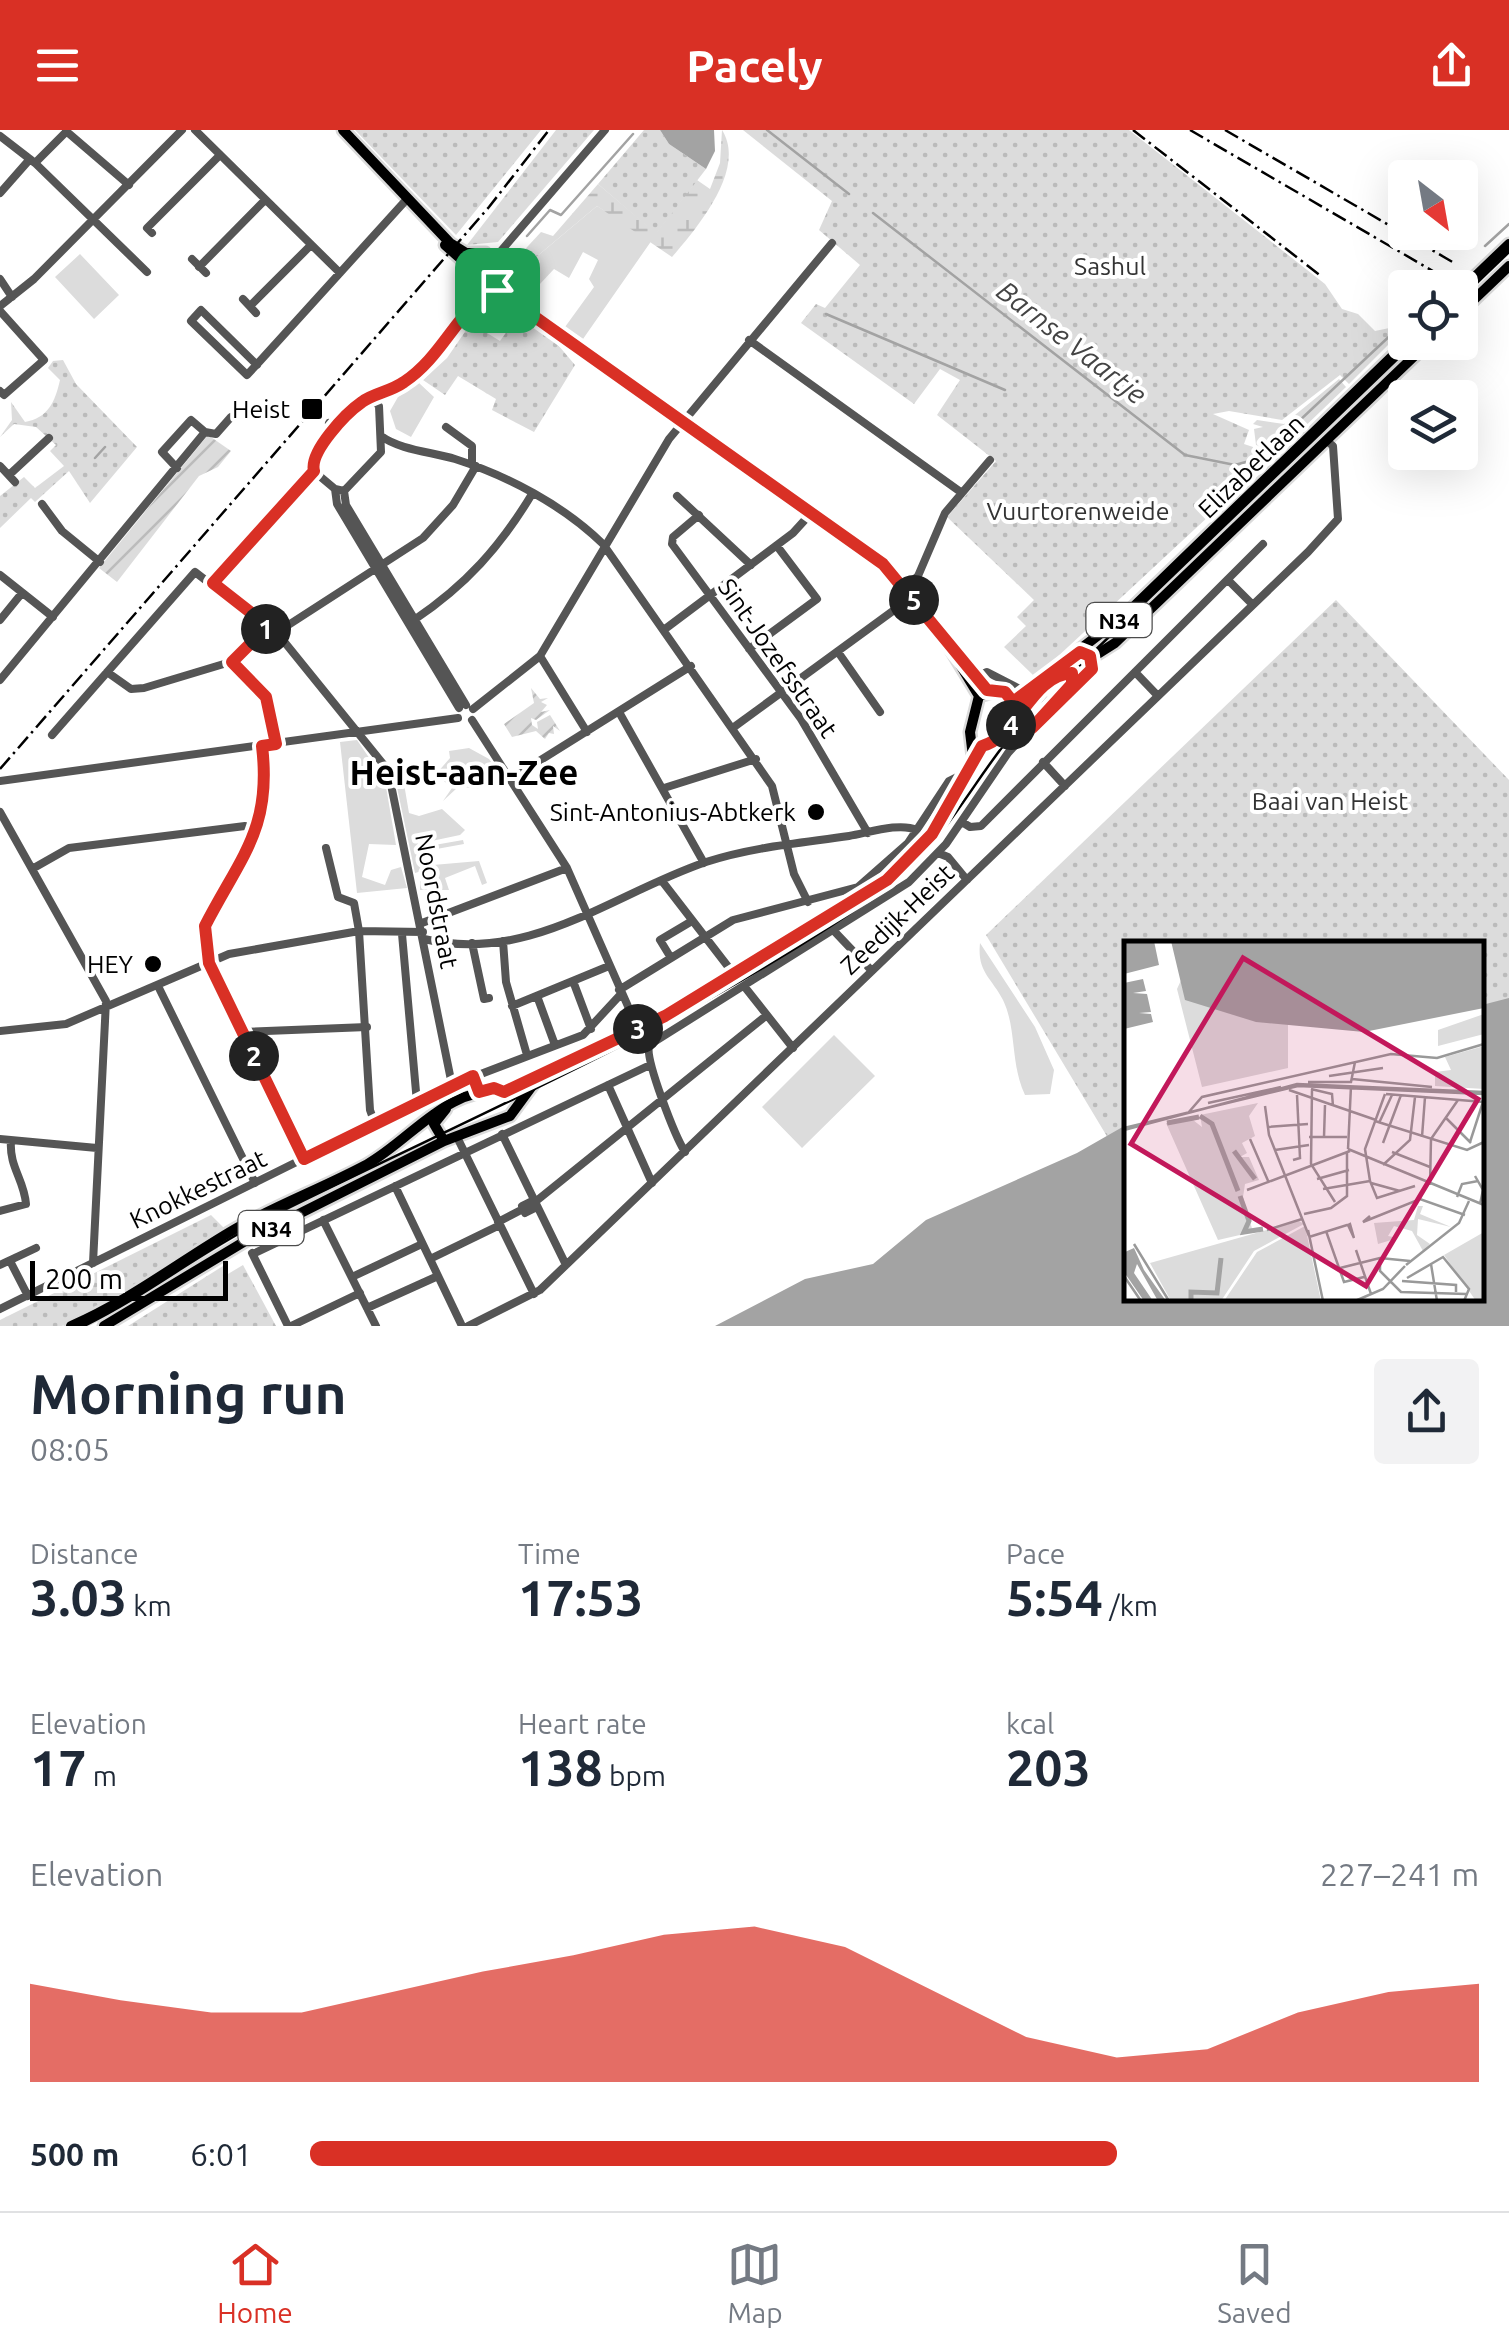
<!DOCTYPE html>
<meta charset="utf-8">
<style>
body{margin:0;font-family:Ubuntu,sans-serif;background:#f2f2f3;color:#1f2937;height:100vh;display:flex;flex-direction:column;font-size:38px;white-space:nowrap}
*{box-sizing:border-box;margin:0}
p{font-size:32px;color:#747a83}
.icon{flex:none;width:55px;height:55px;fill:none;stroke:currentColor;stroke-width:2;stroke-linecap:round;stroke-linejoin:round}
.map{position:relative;height:1196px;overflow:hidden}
.details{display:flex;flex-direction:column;background:#fff;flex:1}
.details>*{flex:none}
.needle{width:65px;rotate:149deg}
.tools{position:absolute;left:1388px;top:30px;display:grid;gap:20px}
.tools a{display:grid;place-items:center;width:90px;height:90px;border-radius:10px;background:#fff;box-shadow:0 10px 40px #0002;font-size:50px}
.scale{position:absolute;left:30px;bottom:25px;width:198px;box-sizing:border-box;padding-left:10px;border:5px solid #000;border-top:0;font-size:28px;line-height:35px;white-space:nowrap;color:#000;-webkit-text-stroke:8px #fff;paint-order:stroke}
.pin{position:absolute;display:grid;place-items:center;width:85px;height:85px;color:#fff;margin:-42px;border-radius:20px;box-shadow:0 5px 15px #0006}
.km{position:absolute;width:50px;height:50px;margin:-25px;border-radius:50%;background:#222;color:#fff;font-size:28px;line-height:50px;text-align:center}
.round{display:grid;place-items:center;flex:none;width:105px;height:105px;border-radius:10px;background:#f2f2f3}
.summary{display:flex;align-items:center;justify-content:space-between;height:170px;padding:0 30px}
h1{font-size:55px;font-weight:600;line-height:75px}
.metrics{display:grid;grid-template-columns:repeat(3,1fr);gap:15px;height:170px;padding:10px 30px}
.metrics div{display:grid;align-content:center}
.metrics b{font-size:50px;font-weight:600}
.metrics small{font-size:28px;font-weight:400}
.metrics p{font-size:28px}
.chart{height:280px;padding:20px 30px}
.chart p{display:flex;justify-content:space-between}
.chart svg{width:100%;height:180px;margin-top:10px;fill:#d93025;opacity:.7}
ul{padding:0 30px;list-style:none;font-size:32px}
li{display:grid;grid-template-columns:160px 120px 1fr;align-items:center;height:75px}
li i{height:25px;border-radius:12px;background:#d93025}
header{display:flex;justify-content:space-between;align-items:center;height:130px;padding:0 30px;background:#d93025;color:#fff;font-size:45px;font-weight:600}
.tab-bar{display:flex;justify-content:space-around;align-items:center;height:140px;border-top:2px solid #e0e1e3;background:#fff;font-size:28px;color:#747a83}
.tab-bar a{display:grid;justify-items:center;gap:5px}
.tab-bar .active{color:#d93025}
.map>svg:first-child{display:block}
</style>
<header><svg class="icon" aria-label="menu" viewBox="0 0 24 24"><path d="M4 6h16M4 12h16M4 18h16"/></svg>Pacely<svg class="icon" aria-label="share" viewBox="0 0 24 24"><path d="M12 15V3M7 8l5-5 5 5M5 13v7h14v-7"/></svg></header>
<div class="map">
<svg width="1509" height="1196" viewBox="0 0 1509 1196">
<defs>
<pattern id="wetland-marsh" width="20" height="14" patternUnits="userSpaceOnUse" patternTransform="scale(2.5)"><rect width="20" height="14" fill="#dcdcdc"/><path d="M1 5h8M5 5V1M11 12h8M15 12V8" fill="none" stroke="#bbb"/></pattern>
<pattern id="park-dots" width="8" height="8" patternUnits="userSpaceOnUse" patternTransform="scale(2.5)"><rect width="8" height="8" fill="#dcdcdc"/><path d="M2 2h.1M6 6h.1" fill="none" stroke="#bbb" stroke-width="1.8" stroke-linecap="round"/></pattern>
<pattern id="garden-furrows" width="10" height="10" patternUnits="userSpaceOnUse" patternTransform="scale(2.5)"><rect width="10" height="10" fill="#dcdcdc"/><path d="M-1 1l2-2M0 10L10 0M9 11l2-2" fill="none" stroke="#bbb"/></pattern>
</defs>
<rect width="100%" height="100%" fill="#fff"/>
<path fill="#dcdcdc" d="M597,76L652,110L583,209L565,197L594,157L589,149L598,130L583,122L569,148L554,139L525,170L504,154Z
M80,124L119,165L94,189L55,147Z
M1339,249L1346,257L1271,329L1256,315L1254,299L1263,297L1253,294L1257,290L1284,294Z
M419,253L434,267L411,307L396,299L390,281L398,267Z
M357,610L385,651L396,715L369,714L362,747L385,755L391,740L401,737L407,758L357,763L340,612Z
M469,618L489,629L505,651L486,644L478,659L464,657L457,644L450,651L457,658L443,671L452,658L436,644L450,628L449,621Z
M402,642L409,683L419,686L442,679L465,700L460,705L422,713L423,717L463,710L464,714L431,720L433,735L479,731L487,753L482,755L475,736L445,748L449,760H420V751L425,756L435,754L432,738L415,743L394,643Z
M980,813L1035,897L1054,940L1050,964L1025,965C1010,933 1017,899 1003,870C991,847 977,842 980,813Z
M834,905L875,946L802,1018L762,977Z"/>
<path fill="url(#wetland-marsh)" d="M722,0C747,39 697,98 672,127L597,76L504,154L505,141L541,102L553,106L598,54L656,103L697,50L710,59L720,33Z"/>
<path fill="url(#park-dots)" d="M355,0H541L456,105Z
M556,0H594L498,112L467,115Z
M644,0H660L669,14L706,39L656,104L598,54Z
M743,0H1129L1325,154L1342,179L1358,184L1375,201L1399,196L1403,200L1349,254L1340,245L1282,290L1229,281L1213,284L1249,300L1244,314L1253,317L1266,333L1026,556L1033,545L1004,517L1026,496L1017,487L1034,470L947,387L996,331L937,285L960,250L940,239L914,274L801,193L816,174L825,178L860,135L819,100L832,71Z
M518,186L553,209L575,235L534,302L492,280L496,269L458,246L445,265L423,250L447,228L471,193L500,211Z
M63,230L76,254L137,317L90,373L69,341L35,372L31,368L0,398V366L24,347L35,358L64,336L50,321L56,315L36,297L14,294L0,307L12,290L11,272L25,292C48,288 55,272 60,250L48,238L53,231Z
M1336,470L1509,650V1196L1482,1168V814H1126V1038L986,805Z
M211,1085L224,1098L126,1165L62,1196H0V1190Z
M243,1135L276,1196H128L223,1136L228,1144Z"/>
<path fill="url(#garden-furrows)" d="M208,305L231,321L218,337L199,346L117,452L99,438Z
M531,558L540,569L548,568L541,572L547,575L541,582L550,580L536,590L531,588L532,595L538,599L537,592L550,585L560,601L553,596L554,604L549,603L545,609L536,601L512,607L504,594L534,573Z"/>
<path fill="#a3a3a3" d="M660,0H714L715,21L706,39L669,14Z
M1509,868V1196H715L805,1149L873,1134L926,1090L1077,1023L1126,995V1168H1482V875Z"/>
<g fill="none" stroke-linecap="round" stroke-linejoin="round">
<path stroke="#a3a3a3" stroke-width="2.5" d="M767,0L849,64
M873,83L1185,325L1235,335L1260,328
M527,106L550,80L561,85L633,4
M1485,116L1509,94
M826,184L1005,260
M1404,197L1405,196
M1265,323L1395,201
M95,328L105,317"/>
<defs>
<path id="major" d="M343,0L450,113L466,123H485L497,160L883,434L942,505L979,566
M445,115L462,130L487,131
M1460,161L1509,114
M1460,183L1509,136
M963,530L987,561
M1013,571L1127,483L1407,212
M984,614L997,612L1042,559L1115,513L1429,212
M973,627L970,602L979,566L1000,560L1013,571
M444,1011L434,994L446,979
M71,1196C131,1170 180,1131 235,1099C277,1075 323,1058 366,1035C415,1007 446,955 509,961L665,885L887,749L931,704L984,614
M104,1196L247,1110L444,1011L510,986L535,952"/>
</defs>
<use href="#major" stroke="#dbdbdb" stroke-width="15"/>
<path stroke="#555" stroke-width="8" d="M195,0L340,143
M66,1L129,55
M0,6L35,33L147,142
M35,33L67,1
M0,63L30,29
M152,103L147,98L220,25
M192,129L206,143
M487,131L500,122L605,0
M199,137L265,70
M0,149L12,167
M243,169L256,183
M251,175L311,115
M0,176L34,149L182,0
M0,181L44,230L4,265L0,261
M749,210L962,363
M257,235L201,180L191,191L247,245L260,231L407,69
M329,293L331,294
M446,297L472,316V335
M205,302L216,304L231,287
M381,306C400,320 432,322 455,329C508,346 563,375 603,414L772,656L794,744L808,772
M0,336L15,352
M9,345L49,308
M335,359L337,374L459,578
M344,361L335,359L316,343L315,326L361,273L384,265L429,233L457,200L470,175L497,160
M344,361L346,375L466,575
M344,361L381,322L379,276L371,268
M677,366L751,435
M42,374L62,401L100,432
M699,385L673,407L672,414L801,589L868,703
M0,445L53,487
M1229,451L1253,475
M213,453L314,341
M905,458L918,446L945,383L990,330
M0,490L22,463
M414,490C466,455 500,417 532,364
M665,499L793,403L813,381
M276,503L423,408L453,375L476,336
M749,519L817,469L777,416
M838,522L880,582
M540,526L587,602
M232,532L266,567L276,614
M107,542L131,559L144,558L237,530L268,496
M1135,542L1158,566
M977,546L987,542L1018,558
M0,550L205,302L191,290L162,322L177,338
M1072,561L1093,535L1089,526L1079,522
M473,579L540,526L669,309L832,113
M619,582L704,733
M472,590L567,738L638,899
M734,597L912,467
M52,605L195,442L282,509L388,640L452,955
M262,616C272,700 241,725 205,796L209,833L304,1029
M1043,632L1065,656
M512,648L691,536
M0,651L458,588
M664,658L756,629
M0,682L106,871L93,1133
M962,692L970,697L981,696L1263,414
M326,718L338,767L354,773L359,801L370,980L375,994
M938,723L948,727L967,750
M32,739L69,718L245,696L257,701
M662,751L733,843
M422,793L567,738
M835,802L872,841
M402,804L417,973
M424,809C530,834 612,764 706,732C752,717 801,713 849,706C868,703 899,692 917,700
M503,811L506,852L527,925
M472,813L484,869L489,868
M671,828L660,810L692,791
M573,851L591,899
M158,856L255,1053
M744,856L793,918
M619,860L733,790L858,757L908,713L949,651L967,642
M537,866L555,915
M512,876L609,836
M0,901L66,894L229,824L359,801L423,802
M242,902L367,897
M608,955L652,1053
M502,1004L566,1135
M457,1007L534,1164
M0,1009L97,1018
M685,1022C675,1006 645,930 649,915L909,752L946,714L1008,623L1072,554L1074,546L1069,542
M395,1056L462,1196
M534,1070L522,1076L525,1083L537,1077
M535,1072L767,885
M0,1081L26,1074C24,1049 9,1037 11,1011
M323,1090L376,1196
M498,1092L523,1079
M252,1123L288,1196
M253,1124L650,935
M430,1129L500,1095
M10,1131L28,1166
M0,1135L36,1118
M352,1147L422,1114
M367,1178L438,1146
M0,1179L452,955L583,905L621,864
M291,1196L360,1163
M468,1196L540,1160L1308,422L1338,389L1333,316L1327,311"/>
<use href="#major" stroke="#000" stroke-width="10"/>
<path stroke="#000" stroke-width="2.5" d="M1460,169L1509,122
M84,1196C146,1166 199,1123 260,1092C473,985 699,893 894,753C949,707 980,638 1028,585L1415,212"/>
<path stroke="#000" stroke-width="2.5" stroke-dasharray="15 5 2.5 5" stroke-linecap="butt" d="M1133,0L1321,146
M1190,0L1438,144
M1225,0L1456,134
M0,639L489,77L549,0"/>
</g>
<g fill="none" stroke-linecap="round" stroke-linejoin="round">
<defs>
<path id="route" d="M497,160L883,434L987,560L1005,562L1013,572L1080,522L1090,526L1092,539L1032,598L1072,554V543C1031,545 1018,607 982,616L932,704L887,750L665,886L504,962L494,958L479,962L473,946L304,1029L209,833L205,796C241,726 272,699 262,616L276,614L266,567L232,532L268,496L213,453L314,341C309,322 346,283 362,272C374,263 390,262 404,252C445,225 459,175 497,160Z"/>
</defs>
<use href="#route" stroke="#fff" stroke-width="20"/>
<use href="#route" stroke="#d93025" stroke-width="12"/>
</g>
<g fill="#000" stroke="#fff" stroke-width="4">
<rect x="300" y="267" width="24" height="24" rx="5"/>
<circle cx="816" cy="682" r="10"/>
<circle cx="153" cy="834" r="10"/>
</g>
<g text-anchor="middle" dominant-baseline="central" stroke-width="8" stroke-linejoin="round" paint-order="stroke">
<g fill="#fff" stroke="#4c4c4c" stroke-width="2.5">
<rect x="1086.5" y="473" width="65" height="34" rx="8"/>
<rect x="238.5" y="1081" width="65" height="34" rx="8"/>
</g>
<g font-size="22" font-weight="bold" fill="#000">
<text x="1119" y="490">N34</text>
<text x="271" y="1098">N34</text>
</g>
<g font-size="25" fill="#333" stroke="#fff">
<text x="1110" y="136">Sashul</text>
<text x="1078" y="381">Vuurtorenweide</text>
<text x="1330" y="671">Baai van Heist</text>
</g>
<g font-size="25" fill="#000" stroke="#fff" text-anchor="end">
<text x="290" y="279">Heist</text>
<text x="796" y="682">Sint-Antonius-Abtkerk</text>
<text x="133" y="834">HEY</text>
</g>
<g font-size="25" fill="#000" stroke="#fff">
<text transform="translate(1251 336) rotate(-44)">Elizabetlaan</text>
<text transform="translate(778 528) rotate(55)">Sint-Jozefsstraat</text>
<text transform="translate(437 771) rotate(79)">Noordstraat</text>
<text transform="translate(897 789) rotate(-44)">Zeedijk-Heist</text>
<text transform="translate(198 1059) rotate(-26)">Knokkestraat</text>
</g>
<g font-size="28" font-style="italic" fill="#444" stroke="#fff">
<text transform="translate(1072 212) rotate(38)">Barnse Vaartje</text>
</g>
<g font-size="35" font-weight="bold" fill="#000" stroke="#fff">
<text x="464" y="642">Heist-aan-Zee</text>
</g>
</g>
<g transform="translate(1124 811)">
<rect width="360" height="360" fill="#fff"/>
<path d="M360,73V93L314,105V89ZM360,291V360H352L320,314Z" fill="#dcdcdc"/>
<path d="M58,37H164V127L78,146L53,48ZM360,105V148L311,145V131L327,129L321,116ZM134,162L125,175L131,195L118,202L123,212L116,216H125L135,239L121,243L119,256L129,291L94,299L42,182L69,179L78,186L76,174ZM294,265H299L296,273L327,286L294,278L293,294L306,303L299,310L288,290L270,285L264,295L274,297L254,303L250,282L290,279ZM175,280L180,283L130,310L97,360H47L26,322ZM181,285L197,360H100L133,311Z" fill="#dcdcdc"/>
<path d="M0,0H30L35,24L0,33ZM47,0H360V67L240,91L132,81L61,59ZM19,38L22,50L9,52L23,53L27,71L15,72L27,73L29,81L0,88V42ZM10,307L20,329L42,360H34L13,323L10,332L29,360H20L0,331L1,311Z" fill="#a3a3a3"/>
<path fill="none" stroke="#a3a3a3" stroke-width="5" d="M76,175L88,183L114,250M43,182L75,176M110,210L131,238M116,255L125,280L120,291L139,288M67,360V351L93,352L97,317"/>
<path fill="none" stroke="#999" stroke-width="2.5" d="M205,135L259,127M228,138L308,146M184,141H227L231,121M187,148L208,153L209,165M188,148L187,223L211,261M165,149L252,179M261,153L241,208L246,240L253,257L291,245M262,153L360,161M84,162L157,146M141,165L145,194L185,295M64,172L78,156L267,113L313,117L360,103M322,177L347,202M251,180L343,209L360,201M255,182L268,154M144,186L184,183M0,187L174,145L360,153M0,189L173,143L360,151M185,196H223M200,196L201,164M298,196L301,156M126,198L145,242M307,198L334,159M346,201L359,161M259,202L277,154M224,208L360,264M224,208L227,145M151,209L185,204M268,211L306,226M169,219L176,217L173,154M259,224L286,199L291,156M351,235L359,249L356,263M193,238L225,229M247,242L276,250M306,244L307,198M199,248L246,240M123,249L226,210M333,256L338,243L354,240M180,273L207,267L223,255V211M246,275L239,281L296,258L341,274M143,289L178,278M184,289L199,360M202,290L220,341L240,336M185,296L223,284H224L226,283L230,297L224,284M10,303L45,360M232,309L247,353M256,317V330L277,351L342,353M307,323L313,360M282,324L335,282L345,260M212,328L256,317L286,320M0,335L17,360M283,337L319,316L345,348L340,360M278,340L332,344V351M231,360L259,348L281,325"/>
<path fill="#c2185b" fill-opacity="0.15" stroke="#c2185b" stroke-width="5" d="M119,17L354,158L242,345L7,203Z"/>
<rect width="360" height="360" fill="none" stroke="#000" stroke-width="5"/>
</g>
</svg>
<div class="tools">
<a><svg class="needle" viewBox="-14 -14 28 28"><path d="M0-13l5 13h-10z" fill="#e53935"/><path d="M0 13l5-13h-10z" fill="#747a83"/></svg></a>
<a><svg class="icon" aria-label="locate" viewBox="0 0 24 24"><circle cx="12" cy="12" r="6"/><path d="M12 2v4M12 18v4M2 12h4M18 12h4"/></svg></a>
<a><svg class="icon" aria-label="layers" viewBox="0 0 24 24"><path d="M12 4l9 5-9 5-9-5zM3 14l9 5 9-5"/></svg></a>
</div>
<div class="scale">200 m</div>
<div class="pin" style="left:497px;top:160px;background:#1e9e55"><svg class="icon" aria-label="arrive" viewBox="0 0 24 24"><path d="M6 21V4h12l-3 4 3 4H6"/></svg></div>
<b class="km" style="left:266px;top:499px">1</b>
<b class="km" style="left:254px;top:926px">2</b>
<b class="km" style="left:638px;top:899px">3</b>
<b class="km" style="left:1011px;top:595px">4</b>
<b class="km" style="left:914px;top:470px">5</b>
</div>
<section class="details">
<div class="summary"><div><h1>Morning run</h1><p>08:05</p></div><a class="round"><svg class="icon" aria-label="share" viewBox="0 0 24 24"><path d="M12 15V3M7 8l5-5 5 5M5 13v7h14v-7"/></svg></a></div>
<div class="metrics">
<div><p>Distance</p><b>3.03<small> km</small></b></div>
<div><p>Time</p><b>17:53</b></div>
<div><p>Pace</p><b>5:54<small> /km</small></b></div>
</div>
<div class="metrics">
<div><p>Elevation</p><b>17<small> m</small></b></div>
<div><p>Heart rate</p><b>138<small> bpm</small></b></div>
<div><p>kcal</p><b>203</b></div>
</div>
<div class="chart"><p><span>Elevation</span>227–241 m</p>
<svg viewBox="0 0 160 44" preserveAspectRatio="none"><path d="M0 44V20L10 24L20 27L30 27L40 22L50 17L60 13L70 8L80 6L90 11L100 22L110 33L120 38L130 36L140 27L150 22L160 20V44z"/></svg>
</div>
<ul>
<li><b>500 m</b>6:01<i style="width:69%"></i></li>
</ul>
</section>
<nav class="tab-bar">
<a class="active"><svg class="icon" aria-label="home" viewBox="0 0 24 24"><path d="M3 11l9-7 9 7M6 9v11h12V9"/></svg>Home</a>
<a><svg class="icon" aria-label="map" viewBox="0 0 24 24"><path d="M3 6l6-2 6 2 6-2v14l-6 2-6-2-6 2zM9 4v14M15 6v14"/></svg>Map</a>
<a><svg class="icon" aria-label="saved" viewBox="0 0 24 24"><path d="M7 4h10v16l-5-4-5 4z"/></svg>Saved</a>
</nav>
